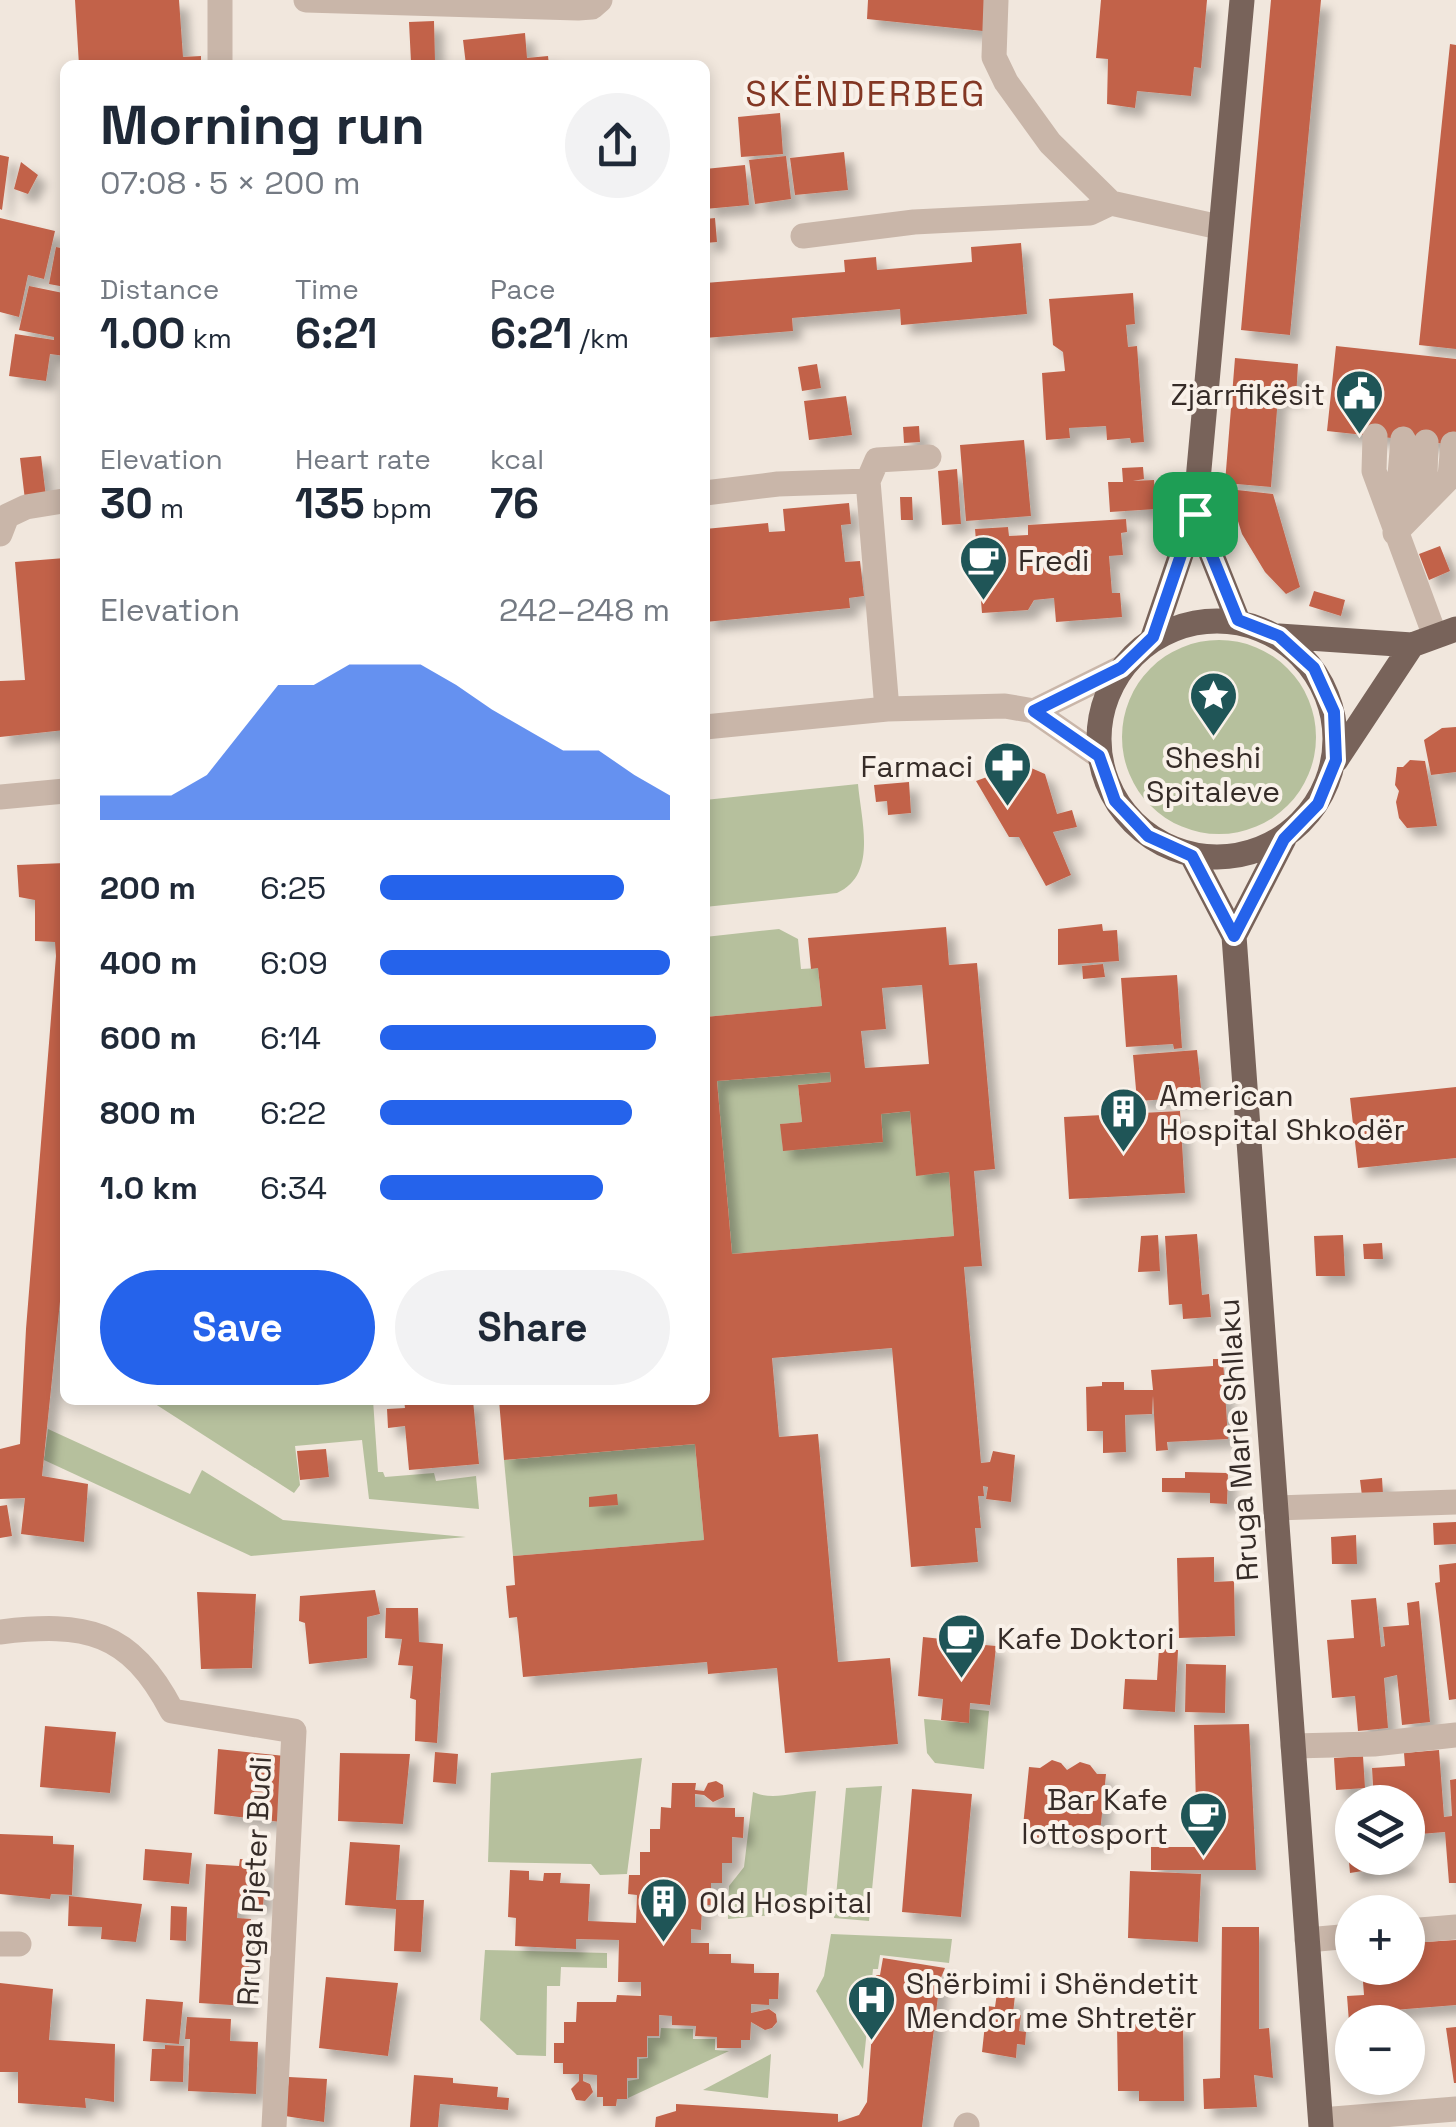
<!DOCTYPE html>
<meta charset="utf-8">
<style>
body{margin:0;font-family:"Space Grotesk",sans-serif;background:#f2f2f3;color:#1f2937;height:100vh;display:flex;flex-direction:column;font-size:38px;white-space:nowrap}
*{box-sizing:border-box;margin:0}
p{font-size:32px;color:#747a83}
.icon{flex:none;width:55px;height:55px;fill:none;stroke:currentColor;stroke-width:2;stroke-linecap:round;stroke-linejoin:round}
.map{position:relative;flex:1;overflow:hidden}
.side{position:absolute;left:60px;top:60px;width:650px;height:1345px;display:flex;flex-direction:column;background:#fff;border-radius:15px;box-shadow:0 5px 15px #0003}
.side>*{flex:none}
.controls{position:absolute;left:1335px;top:1785px;display:grid;gap:20px}
.controls a{display:grid;place-items:center;width:90px;height:90px;border-radius:50%;background:#fff;box-shadow:0 5px 15px #0003;font-size:50px}
.pin{position:absolute;display:grid;place-items:center;width:85px;height:85px;color:#fff;margin:-42px;border-radius:20px;box-shadow:0 5px 15px #0006}
.round{display:grid;place-items:center;flex:none;width:105px;height:105px;border-radius:52px;background:#f2f2f3}
.headline{display:flex;align-items:center;justify-content:space-between;height:170px;padding:0 40px}
h1{font-size:55px;font-weight:700;line-height:75px}
.figures{display:grid;grid-template-columns:repeat(3,1fr);gap:15px;height:170px;padding:10px 40px}
.figures div{display:grid;align-content:center}
.figures b{font-size:42px;font-weight:700}
.figures small{font-size:28px;font-weight:400}
.figures p{font-size:28px}
.chart{height:280px;padding:20px 40px}
.chart p{display:flex;justify-content:space-between}
.chart svg{width:100%;height:180px;margin-top:10px;fill:#2563eb;opacity:.7}
.cta{display:flex;gap:20px;margin-top:auto;padding:20px 40px}
.cta a{flex:1;height:115px;border-radius:60px;background:#2563eb;color:#fff;font-size:40px;font-weight:700;line-height:115px;text-align:center}
.cta a+a{background:#f2f2f3;color:#1f2937}
ul{padding:0 40px;list-style:none;font-size:32px}
li{display:grid;grid-template-columns:160px 120px 1fr;align-items:center;height:75px}
li i{height:25px;border-radius:12px;background:#2563eb}
.map>svg:first-child{display:block}
</style>
<div class="map">
<svg width="1456" height="2127" viewBox="0 0 1456 2127">
<defs>
<filter id="shadow"><feDropShadow dx="9" dy="9" stdDeviation="5" flood-color="#0004"/></filter>
</defs>
<rect width="100%" height="100%" fill="#f1e7dd"/>
<path fill="#b6c09d" d="M1122 737a97 97 0 1 1 194 0a97 97 0 1 1-194 0Z
M858,784C861,820 878,875 837,893L705,907V800Z
M779,929L798,939L801,969L818,968L822,1006L705,1017V937Z
M830,1072L831,1082L798,1085L802,1122L781,1124L783,1150L883,1142L881,1114L910,1111L916,1175L949,1172L954,1236L732,1254L717,1081Z
M149,1400H373L378,1472H383L385,1477L434,1473L436,1481L476,1476L479,1509L369,1499L362,1440L295,1446L300,1485L294,1493Z
M48,1429L190,1494L202,1470L283,1520L466,1537L251,1556L44,1460Z
M695,1444L704,1540L513,1556L504,1460Z
M970,1709L989,1711L984,1769L935,1763L927,1753L924,1719L968,1723Z
M642,1758L627,1874L600,1875L591,1864L488,1862L491,1773Z
M882,1786L869,1921L834,1918L846,1788Z
M816,1791L805,1912L728,1919L729,1886L744,1867L753,1792C773,1801 794,1792 816,1791Z
M831,1934L952,1939L949,1963L880,1955L878,1969H873L863,2069L816,1991L824,1976Z
M485,1950L607,1953V1968L561,1967L560,1986H547L546,2056L517,2055L480,2020Z
M661,2028L693,2029V2039H715V2050L729,2051L628,2098V2081L639,2079V2059L648,2058V2038H660Z
M771,2054L768,2098L703,2090Z"/>
<path fill="#c2624a" fill-rule="evenodd" filter="url(#shadow)" d="M75,0H179L183,57L201,56V65H79Z
M868,0H986L983,31L867,19Z
M1101,0H1207L1201,68L1194,67L1191,96L1137,91L1135,108L1107,104L1108,59L1096,58Z
M1271,0H1321L1290,335L1241,330Z
M434,21L435,61L411,62L409,22Z
M525,33L527,58L548,56L549,65H466L463,40Z
M1450,44L1456,45V349L1419,345Z
M780,113L783,154L741,157L738,117Z
M844,152L848,190L795,195L790,158Z
M0,155L9,157L2,210L0,209Z
M786,156L791,199L755,204L749,160Z
M21,162L38,175L28,194L14,189Z
M745,165L749,205L705,209V169Z
M0,218L55,231L44,279L28,275L19,317L0,312Z
M715,218L717,242L705,243V219Z
M1021,243L1027,314L901,325L900,309L890,310L792,318L793,331L705,338V283L845,272L844,260L876,257L877,270L972,262L971,247Z
M56,247L65,249V287L49,284Z
M29,286L63,293L60,306L65,307V356L50,354L46,381L9,376L15,334L54,340V337L19,330Z
M1133,293L1135,324L1126,325L1128,347L1137,346L1144,442L1131,443L1130,438L1107,440L1106,426L1069,428L1070,438L1046,440L1042,373L1065,371L1063,352L1053,345L1049,299Z
M1336,346L1456,359V445L1327,431Z
M1235,358L1298,364L1296,398L1278,397L1271,487L1225,483Z
M817,364L821,388L802,391L798,367Z
M846,396L852,435L809,440L804,401Z
M919,426L920,442L904,443L903,427Z
M1024,440L1031,516L966,521L960,445Z
M41,456L46,497L25,500L20,458Z
M1143,467L1144,479L1133,481L1154,480L1156,509L1110,512L1108,482H1123L1122,468Z
M957,469L961,524L942,525L938,471Z
M1228,489L1273,494L1300,587L1286,594L1265,572L1242,534Z
M900,497H912L913,520H901Z
M849,503L851,524L841,525L845,562L860,561L864,596L849,598L850,608L705,622V529L768,523L769,532L785,531L783,509Z
M1126,519L1127,532L1121,533L1123,555L1109,556L1112,593H1120L1122,617L1056,622L1054,598L1034,600L1028,610L982,613L975,529L1008,527L1009,536L1028,535V525Z
M1440,546L1450,571L1429,580L1419,554Z
M65,558V730L0,737V681L25,680L15,562Z
M1314,591L1345,600L1341,616L1309,606Z
M1456,727V772L1431,775L1424,740L1442,728Z
M1410,760L1425,761L1437,826L1407,828L1399,818L1396,802L1399,791L1395,785L1397,767H1403Z
M1022,764L1045,774L1057,814L1072,810L1077,827L1053,832L1071,875L1046,886L1019,837H1009L976,781Z
M909,782L911,813L888,815L887,801L876,802L874,785Z
M65,863V1253L42,1476L88,1484L84,1542L21,1534L25,1498L0,1499V1449L20,1444L26,1329L56,956L55,942L35,941V900L19,897L17,865Z
M1102,924L1103,931L1117,930L1119,961L1058,965V929Z
M946,927L949,965L977,963L995,1169L974,1171L982,1266L964,1267L981,1463L990,1462L993,1451L1015,1455L1011,1502L986,1499L988,1487L983,1486L984,1496H978L981,1528H975L978,1562L911,1567L892,1348L772,1358L779,1437L818,1434L838,1662L890,1658L898,1744L785,1753L777,1668L708,1674L707,1662L523,1677L517,1617L509,1618L506,1586L515,1585L513,1556L704,1540L695,1444L504,1460L499,1400H705V1017L822,1006L818,968L811,969L808,938ZM922,985L929,1064L865,1068L861,1031L886,1029L882,988ZM830,1072L831,1082L798,1085L802,1122L780,1124L783,1151L883,1142L881,1114L910,1111L916,1176L949,1172L954,1236L732,1254L717,1081Z
M1103,964L1105,977L1083,979L1082,966Z
M1177,975L1182,1048L1174,1049L1173,1044L1126,1047L1121,978Z
M1197,1050L1202,1097L1137,1101L1133,1055Z
M1456,1087V1158L1358,1168L1350,1098Z
M1180,1111L1185,1193L1069,1199L1064,1117Z
M1197,1234L1202,1295L1209,1294L1211,1317L1183,1319L1182,1304L1169,1305L1165,1236Z
M1158,1235L1160,1271L1138,1272L1141,1236Z
M1343,1235L1345,1276H1316L1314,1236Z
M1382,1243L1383,1259H1364L1363,1244Z
M1213,1359H1223L1228,1439L1167,1442L1168,1450L1156,1451L1153,1396L1152,1414L1125,1415L1126,1452L1103,1453V1431H1087L1086,1387L1102,1386V1382H1124V1390H1153L1151,1370L1213,1366Z
M404,1400H473L479,1464L409,1470L405,1426L388,1428L387,1409L405,1408Z
M326,1449L329,1477L300,1480L297,1451Z
M1185,1472L1228,1473L1227,1504L1210,1503V1493L1162,1492V1478H1185Z
M1382,1478L1383,1494L1362,1496L1360,1480Z
M617,1494L618,1505L589,1507V1497Z
M7,1505L12,1536L0,1538V1506Z
M1456,1522V1544L1434,1545L1433,1523Z
M1356,1535L1357,1564H1332L1331,1537Z
M1214,1557V1582L1234,1581L1235,1636L1179,1638L1177,1558Z
M1456,1563V1699L1449,1700L1435,1583L1440,1582L1439,1565Z
M375,1590L380,1614L367,1617V1658L309,1664L305,1623L299,1621L300,1596Z
M197,1592L256,1594L252,1668L201,1669Z
M1376,1598L1381,1647L1385,1646L1383,1627L1409,1625L1407,1603L1419,1601L1430,1722L1402,1725L1397,1675L1384,1678L1388,1728L1358,1731L1355,1696L1332,1698L1327,1640L1354,1638L1351,1600Z
M386,1608H418L419,1642L443,1644L437,1743L415,1741L416,1700L410,1698L413,1666L398,1665L402,1639L385,1638Z
M971,1636L986,1637L985,1645L996,1646L990,1705L970,1703L969,1723L941,1720L943,1699L918,1696L923,1637L970,1642Z
M1159,1649L1178,1650L1175,1712L1123,1709L1125,1679L1157,1680Z
M1186,1664L1226,1665L1225,1713L1185,1712Z
M1249,1724L1256,1870H1151V1847H1197L1194,1725Z
M45,1726L116,1732L110,1793L40,1787Z
M218,1749L285,1756L281,1822L214,1814Z
M1439,1750L1444,1817L1452,1816L1450,1780L1456,1779V1883H1449L1445,1832L1408,1835V1802H1374L1372,1768L1405,1766L1404,1753Z
M435,1752L458,1754L456,1784L433,1782Z
M340,1753L410,1754L403,1824L338,1821Z
M1363,1756L1365,1788L1336,1790L1334,1758Z
M1052,1760L1061,1763L1067,1770L1080,1762L1090,1765L1097,1774H1106L1099,1843L1022,1836L1029,1767L1040,1768Z
M716,1781L723,1785L724,1797L713,1802L704,1795L695,1794V1807L735,1808V1817H744L743,1838L732,1837V1863H722V1883H711V1905H702L701,1930L691,1929V1943H709V1954H731V1963L754,1964V1973H779L778,1999H769V2005L751,2004V2013L769,2009L776,2014L777,2022L772,2028L765,2030L751,2022L750,2040H741V2048H717V2037L695,2036L696,2026L672,2025V2016L659,2015V2036H647V2057H637V2078H627V2099H617L616,2106H603V2097H597V2075L583,2074V2081L590,2084L593,2092L585,2101L576,2100L571,2089L579,2081V2074H563V2063H554V2043H564V2022H576L577,2002H616L617,1995L641,1996V1982H618L619,1940L576,1939V1949L515,1946L516,1918L508,1917L510,1870L529,1871V1880L543,1881L544,1873H561L560,1883L590,1884L588,1921L636,1923L637,1895L628,1894L629,1875H640V1852H650V1829H660L661,1807L671,1808L672,1783H696L695,1790L704,1791L708,1783Z
M912,1789L972,1794L961,1917L902,1912Z
M0,1834L53,1836V1844L74,1845L72,1895L51,1894L50,1899L0,1894Z
M1347,1840H1352V1858H1405L1407,1864L1350,1873Z
M350,1842L400,1845L396,1900H424L421,1952L394,1951L396,1909L345,1905Z
M145,1849L192,1853L189,1884L143,1880Z
M240,1859L266,1860L263,1906L238,1904L237,1918L251,1919L247,2006L199,2003L206,1864L239,1866Z
M1130,1871L1201,1874L1198,1942L1128,1938Z
M69,1896L142,1904L136,1942L101,1939L102,1927L68,1926Z
M171,1906L187,1907L186,1941L170,1940Z
M1222,1927H1259V2029L1269,2028L1273,2078L1254,2075L1257,2107L1204,2109L1203,2079L1220,2078Z
M1456,1940V2005L1394,2010L1396,2019L1349,2022L1347,1996L1364,1995L1362,1968H1408V1943Z
M883,1958L945,1968L940,1980L922,2127H655L656,2117L676,2111V2104L838,2114V2122L859,2115L867,2102L876,1975H880Z
M326,1977L398,1983L388,2056L319,2048Z
M0,1983L53,1989L49,2040L115,2044L114,2102L85,2098L86,2108L18,2103V2072H0Z
M997,1993L1015,1995L1013,2014L1021,2015L1019,2031L1026,2032L1025,2045L1017,2044L1016,2058L982,2052L987,2006L995,2007Z
M146,1999L183,2002L179,2044L143,2041Z
M187,2017L231,2019L230,2041L258,2042L256,2094L188,2091L190,2039H185Z
M1117,2024H1183L1184,2101H1139V2091H1118Z
M1456,2027V2083H1454L1446,2028Z
M165,2045L184,2046L183,2082L150,2081L152,2049H165Z
M414,2075L453,2078V2083L498,2087L497,2097L509,2098L508,2110L440,2104L438,2127H410Z
M289,2077L327,2079L324,2122L285,2116Z"/>
<g fill="none" stroke-linecap="round" stroke-linejoin="round">
<path stroke="#c9b6a9" stroke-width="25" d="M220,0V65
M306,0L578,8L592,7L600,0
M996,0L994,57L1006,82L1050,143L1111,203L1219,227
M803,236L914,222L1090,213L1111,203
M1375,436L1374,471L1435,636
M868,481L877,460L929,457
M705,493L778,484L868,481L887,709
M1409,506L1425,477L1426,442
M1396,523L1403,439
M1395,533L1450,477L1453,444
M0,534L7,516L26,507L63,501
M1034,711L1121,668
M705,727L887,709L1005,706L1034,711L1099,756
M0,797L65,791
M1276,1508L1456,1502
M0,1632C85,1622 130,1630 172,1711L294,1731L274,2127
M1293,1746L1374,1744L1456,1735
M1408,1931L1456,1927
M1307,1940L1352,1936
M0,1944H19
M1321,2120L1456,2109
M966,2127L967,2125"/>
<path stroke="#78635a" stroke-width="25" d="M1195,513L1238,621
M1099 739a118 118 0 1 1 236 0a118 118 0 1 1-236 0Z
M1279,636L1412,645L1456,629
M1153,637L1195,513L1242,0
M1336,760L1412,645
M1192,856L1234,936L1321,2127
M1234,936L1284,839"/>
</g>
<g fill="none" stroke-linecap="round" stroke-linejoin="round">
<defs>
<path id="route" d="M1195,514L1238,620L1279,636L1314,668L1334,712L1336,760L1318,804L1284,839L1234,936L1192,856L1148,836L1115,801L1099,756L1034,711L1121,668L1153,637Z"/>
</defs>
<use href="#route" stroke="#fff" stroke-width="20"/>
<use href="#route" stroke="#2563eb" stroke-width="12"/>
</g>
<defs>
<symbol id="civic-pin" viewBox="-11 -11 22 30"><path d="M0 17L-7.5 6A9.5 9.5 0 1 1 7.5 6Z" fill="#1f5557" stroke="#f9f1e9"/><path d="M-.6-6.5H3V-4.5H.6V-3L4-1V1h2V6H-6V1h2V-1L-.6-3ZM-1.2 2.5V6h2.4V2.5Z" fill="#fff"/></symbol>
<symbol id="cafe-pin" viewBox="-11 -11 22 30"><path d="M0 17L-7.5 6A9.5 9.5 0 1 1 7.5 6Z" fill="#1f5557" stroke="#f9f1e9"/><path d="M-5.5-4.5H6V0H3Q3 3.5 0 3.5H-2.5Q-5.5 3.5-5.5 0ZM3-3.2v2h1.7v-2ZM-6 4.5H4V6H-6Z" fill="#fff"/></symbol>
<symbol id="sight-pin" viewBox="-11 -11 22 30"><path d="M0 17L-7.5 6A9.5 9.5 0 1 1 7.5 6Z" fill="#1f5557" stroke="#f9f1e9"/><path d="M0-6L1.8-2.2L6-1.7L2.9 1.2L3.7 5.4L0 3.3L-3.7 5.4L-2.9 1.2L-6-1.7L-1.8-2.2Z" fill="#fff"/></symbol>
<symbol id="pharmacy-pin" viewBox="-11 -11 22 30"><path d="M0 17L-7.5 6A9.5 9.5 0 1 1 7.5 6Z" fill="#1f5557" stroke="#f9f1e9"/><path d="M-2-6h4v4h4v4h-4v4h-4v-4h-4v-4h4Z" fill="#fff"/></symbol>
<symbol id="building-pin" viewBox="-11 -11 22 30"><path d="M0 17L-7.5 6A9.5 9.5 0 1 1 7.5 6Z" fill="#1f5557" stroke="#f9f1e9"/><path d="M-4-6H4V6H1V3H-1V6H-4ZM-2.5-4.3h1.7v1.8h-1.7ZM.8-4.3h1.7v1.8H.8ZM-2.5-1h1.7V.8h-1.7ZM.8-1h1.7V.8H.8Z" fill="#fff"/></symbol>
<symbol id="hospital-pin" viewBox="-11 -11 22 30"><path d="M0 17L-7.5 6A9.5 9.5 0 1 1 7.5 6Z" fill="#1f5557" stroke="#f9f1e9"/><path d="M-5-5h3v3.5h4V-5h3V5h-3V1.5h-4V5h-3Z" fill="#fff"/></symbol>
</defs>
<g fill-rule="evenodd">
<use href="#civic-pin" x="1332" y="366" width="55" height="75"/>
<use href="#cafe-pin" x="956" y="532" width="55" height="75"/>
<use href="#sight-pin" x="1186" y="668" width="55" height="75"/>
<use href="#pharmacy-pin" x="980" y="738" width="55" height="75"/>
<use href="#building-pin" x="1096" y="1084" width="55" height="75"/>
<use href="#cafe-pin" x="934" y="1610" width="55" height="75"/>
<use href="#cafe-pin" x="1176" y="1788" width="55" height="75"/>
<use href="#building-pin" x="636" y="1874" width="55" height="75"/>
<use href="#hospital-pin" x="844" y="1972" width="55" height="75"/>
</g>
<g text-anchor="middle" dominant-baseline="central" stroke-width="8" stroke-linejoin="round" paint-order="stroke">
<g font-size="30" fill="#362c28" stroke="#f9f1e9" text-anchor="start">
<text x="1325" y="394" text-anchor="end">Zjarrfikësit</text>
<text x="1018" y="560">Fredi</text>
<text x="1213" y="757" text-anchor="middle">Sheshi<tspan x="1213" dy="34">Spitaleve</tspan></text>
<text x="973" y="766" text-anchor="end">Farmaci</text>
<text x="1159" y="1095">American<tspan x="1159" dy="34">Hospital Shkodër</tspan></text>
<text x="997" y="1638">Kafe Doktori</text>
<text x="1168" y="1799" text-anchor="end">Bar Kafe<tspan x="1168" dy="34">lottosport</tspan></text>
<text x="699" y="1902">Old Hospital</text>
<text x="906" y="1983">Shërbimi i Shëndetit<tspan x="906" dy="34">Mendor me Shtretër</tspan></text>
</g>
<g font-size="30" fill="#362c28" stroke="#f9f1e9">
<text transform="translate(1238 1440) rotate(-94)">Rruga Marie Shllaku</text>
<text transform="translate(254 1881) rotate(-87)">Rruga Pjeter Budi</text>
</g>
<g font-size="35" letter-spacing="2.5" fill="#833724" stroke="#f9f1e9">
<text x="866" y="94">SKËNDERBEG</text>
</g>
</g>
</svg>
<div class="controls">
<a><svg class="icon" aria-label="layers" viewBox="0 0 24 24"><path d="M12 4l9 5-9 5-9-5zM3 14l9 5 9-5"/></svg></a>
<a>+</a>
<a>−</a>
</div>
<div class="pin" style="left:1195px;top:514px;background:#1e9e55"><svg class="icon" aria-label="arrive" viewBox="0 0 24 24"><path d="M6 21V4h12l-3 4 3 4H6"/></svg></div>
<section class="side">
<div class="headline"><div><h1>Morning run</h1><p>07:08 · 5 × 200 m</p></div><a class="round"><svg class="icon" aria-label="share" viewBox="0 0 24 24"><path d="M12 15V3M7 8l5-5 5 5M5 13v7h14v-7"/></svg></a></div>
<div class="figures">
<div><p>Distance</p><b>1.00<small> km</small></b></div>
<div><p>Time</p><b>6:21</b></div>
<div><p>Pace</p><b>6:21<small> /km</small></b></div>
</div>
<div class="figures">
<div><p>Elevation</p><b>30<small> m</small></b></div>
<div><p>Heart rate</p><b>135<small> bpm</small></b></div>
<div><p>kcal</p><b>76</b></div>
</div>
<div class="chart"><p><span>Elevation</span>242–248 m</p>
<svg viewBox="0 0 160 44" preserveAspectRatio="none"><path d="M0 44V38L10 38L20 38L30 33L40 22L50 11L60 11L70 6L80 6L90 6L100 11L110 17L120 22L130 27L140 27L150 33L160 38V44z"/></svg>
</div>
<ul>
<li><b>200 m</b>6:25<i style="width:84%"></i></li>
<li><b>400 m</b>6:09<i style="width:100%"></i></li>
<li><b>600 m</b>6:14<i style="width:95%"></i></li>
<li><b>800 m</b>6:22<i style="width:87%"></i></li>
<li><b>1.0 km</b>6:34<i style="width:77%"></i></li>
</ul>
<div class="cta"><a>Save</a><a>Share</a></div>
</section>
</div>
